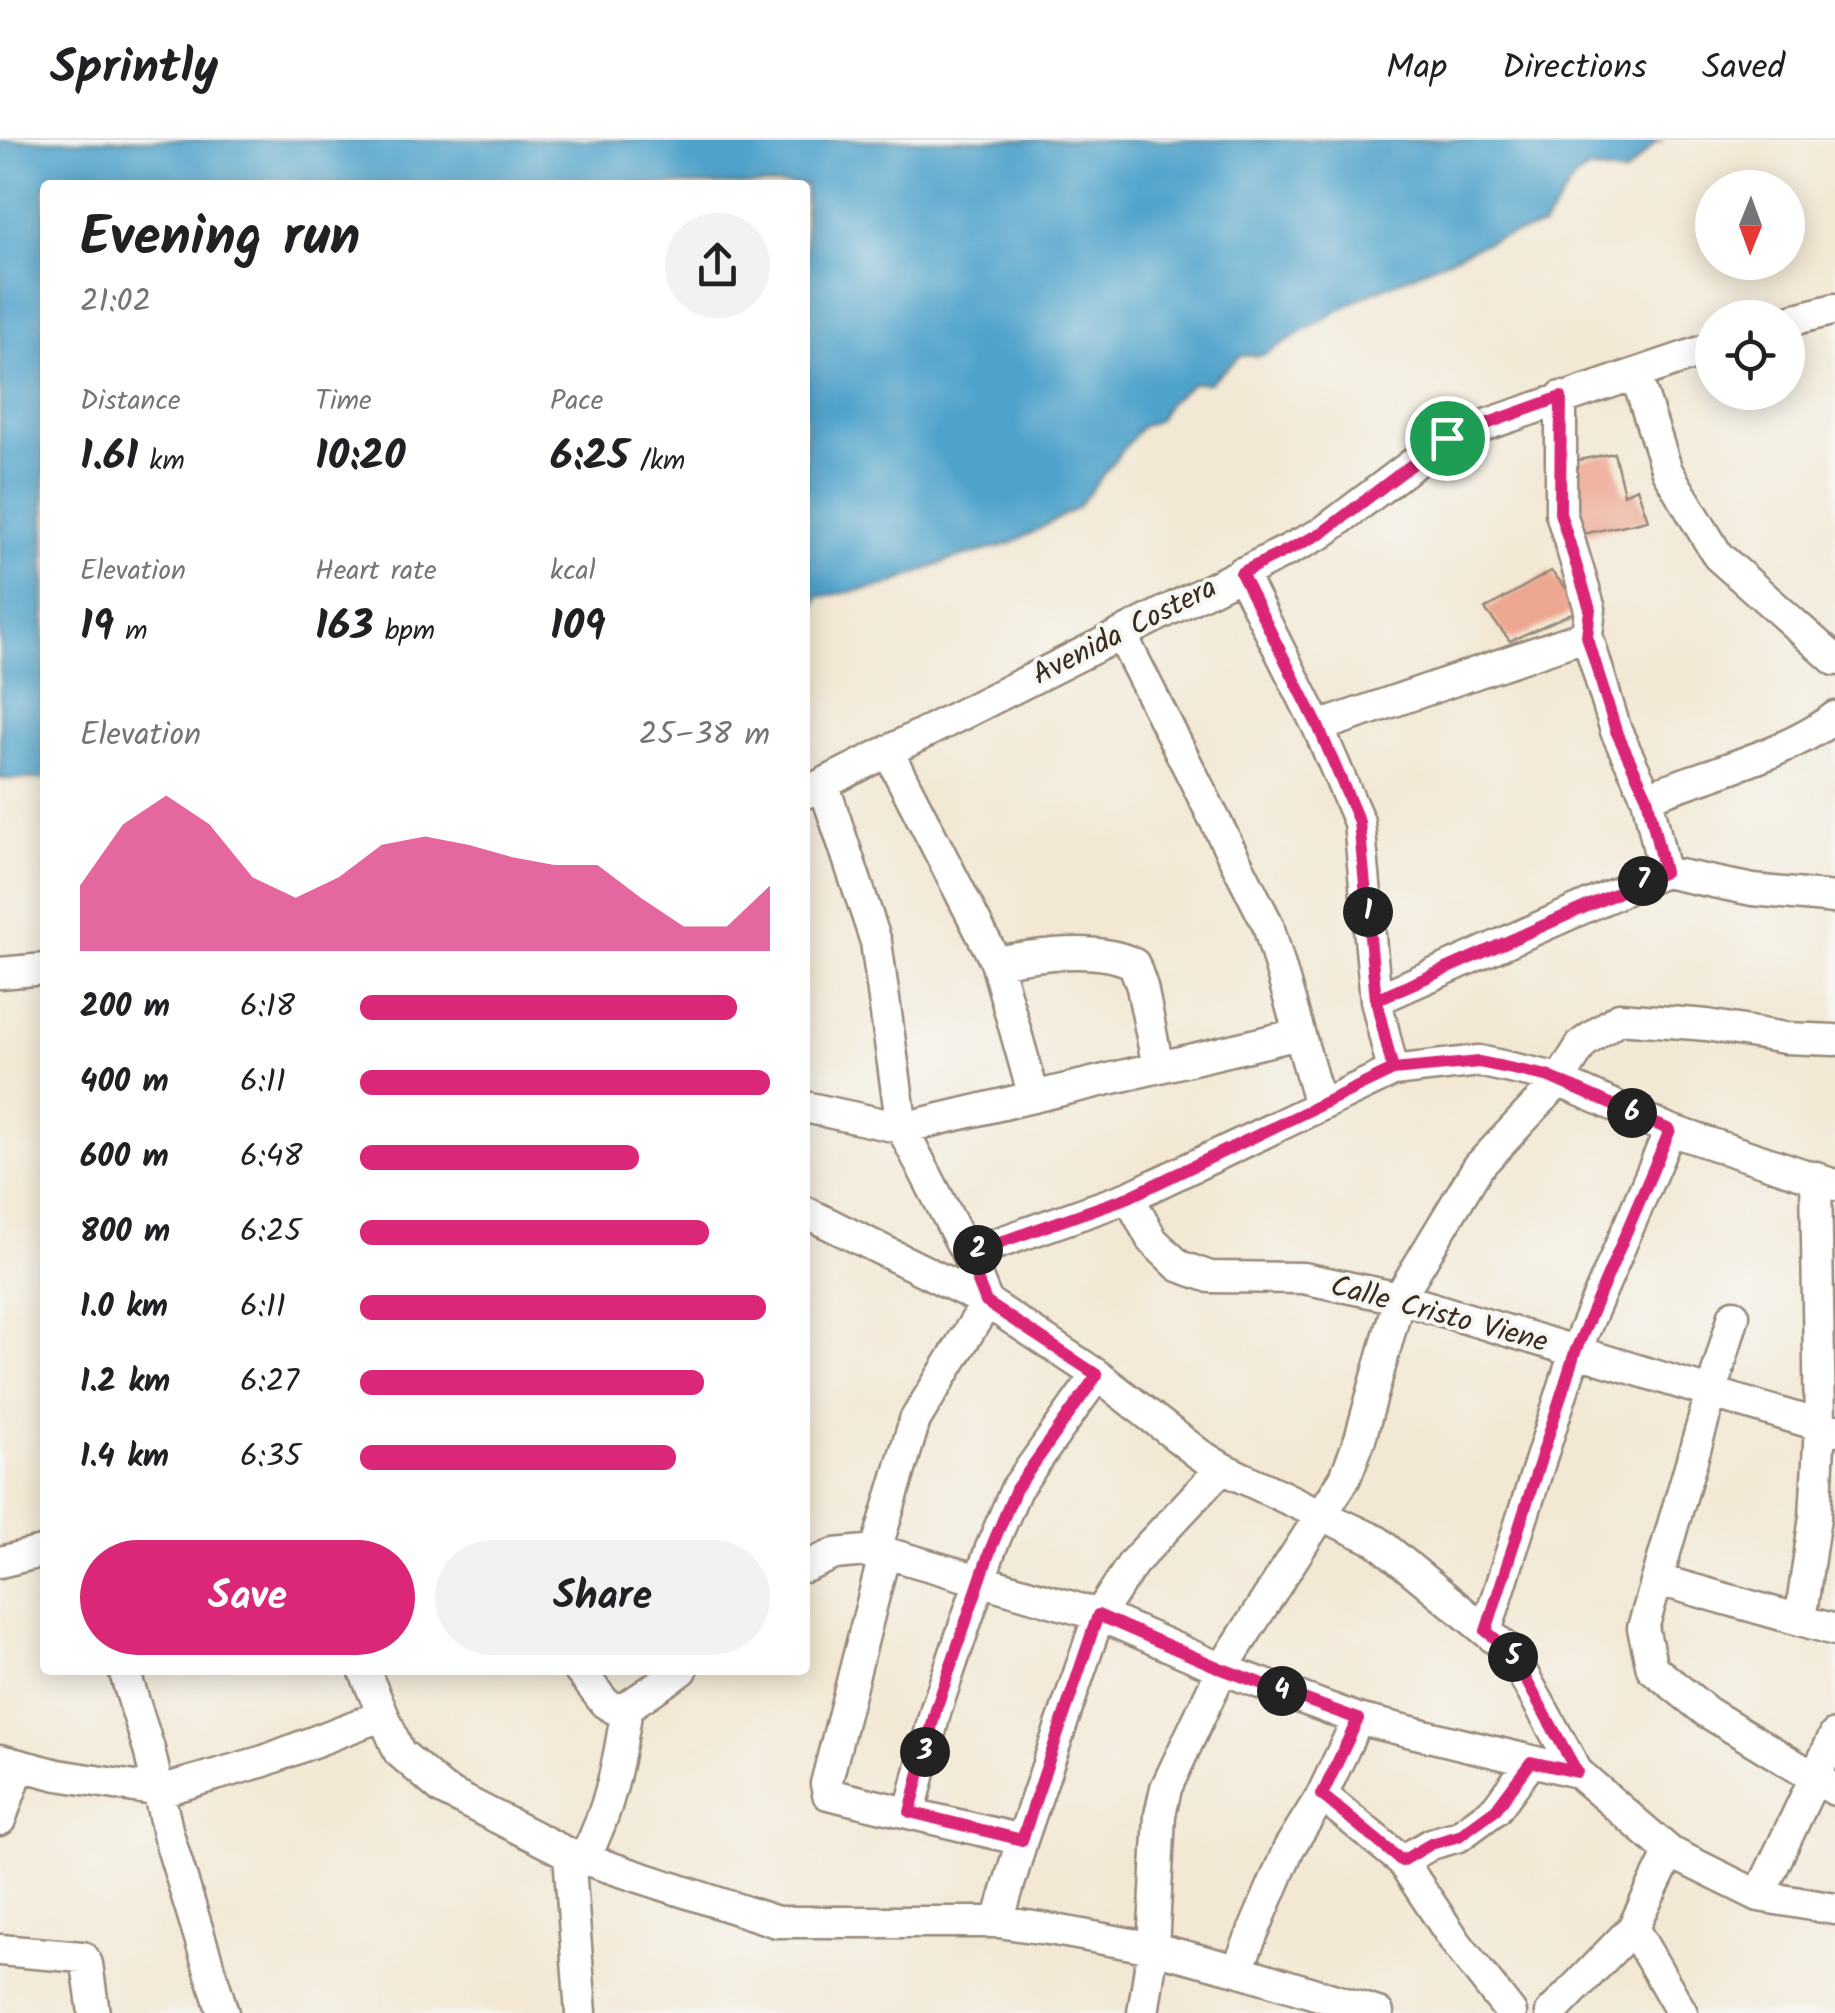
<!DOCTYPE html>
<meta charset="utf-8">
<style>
body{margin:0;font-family:Kalam,sans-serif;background:#f2f2f2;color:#202124;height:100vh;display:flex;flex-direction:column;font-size:38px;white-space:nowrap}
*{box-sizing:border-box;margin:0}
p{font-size:32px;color:#757577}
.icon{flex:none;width:55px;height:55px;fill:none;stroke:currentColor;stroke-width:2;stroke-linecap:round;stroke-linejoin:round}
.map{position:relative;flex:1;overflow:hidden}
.sheet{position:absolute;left:40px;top:40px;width:770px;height:1495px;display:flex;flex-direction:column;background:#fff;border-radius:10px;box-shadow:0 5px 25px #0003}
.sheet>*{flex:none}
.needle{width:65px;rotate:181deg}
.controls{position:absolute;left:1695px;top:30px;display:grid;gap:20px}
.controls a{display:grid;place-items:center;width:110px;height:110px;border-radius:50%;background:#fff;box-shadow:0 5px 25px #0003;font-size:50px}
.pin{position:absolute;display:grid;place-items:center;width:85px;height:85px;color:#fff;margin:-42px;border:5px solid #fff;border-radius:50%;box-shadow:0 2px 10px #0007}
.km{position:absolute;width:50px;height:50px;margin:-25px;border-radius:50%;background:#222;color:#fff;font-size:28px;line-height:50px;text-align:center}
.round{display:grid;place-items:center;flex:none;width:105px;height:105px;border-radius:52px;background:#f2f2f2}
.headline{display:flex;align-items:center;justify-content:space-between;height:170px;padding:0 40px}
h1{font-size:55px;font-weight:700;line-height:75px}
.figures{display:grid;grid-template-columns:repeat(3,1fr);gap:15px;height:170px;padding:10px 40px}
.figures div{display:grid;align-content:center}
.figures b{font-size:42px;font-weight:700}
.figures small{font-size:28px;font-weight:400}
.figures p{font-size:28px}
.chart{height:280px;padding:20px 40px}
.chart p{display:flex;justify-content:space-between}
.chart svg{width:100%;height:180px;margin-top:10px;fill:#db2777;opacity:.7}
.cta{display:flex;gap:20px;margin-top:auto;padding:20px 40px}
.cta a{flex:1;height:115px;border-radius:60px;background:#db2777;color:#fff;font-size:40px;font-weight:700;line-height:115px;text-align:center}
.cta a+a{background:#f2f2f2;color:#202124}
ul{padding:0 40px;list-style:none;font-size:32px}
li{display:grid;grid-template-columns:160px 120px 1fr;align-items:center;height:75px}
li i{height:25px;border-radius:12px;background:#db2777}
header{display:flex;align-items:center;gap:60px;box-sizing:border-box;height:140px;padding:0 50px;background:#fff;border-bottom:2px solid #e0e0e0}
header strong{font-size:48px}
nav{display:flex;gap:55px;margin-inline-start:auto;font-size:35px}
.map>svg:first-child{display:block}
</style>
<header>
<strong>Sprintly</strong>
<nav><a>Map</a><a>Directions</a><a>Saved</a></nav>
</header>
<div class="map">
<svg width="1835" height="1873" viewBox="0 0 1835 1873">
<rect width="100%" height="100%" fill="#f6f6f2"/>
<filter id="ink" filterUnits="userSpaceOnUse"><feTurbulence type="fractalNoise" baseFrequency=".01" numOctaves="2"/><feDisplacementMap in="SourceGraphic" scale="20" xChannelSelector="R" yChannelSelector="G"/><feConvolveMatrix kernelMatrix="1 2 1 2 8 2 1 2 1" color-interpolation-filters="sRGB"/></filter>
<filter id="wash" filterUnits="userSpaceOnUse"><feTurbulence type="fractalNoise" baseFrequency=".0048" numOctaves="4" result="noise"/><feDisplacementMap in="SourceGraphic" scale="40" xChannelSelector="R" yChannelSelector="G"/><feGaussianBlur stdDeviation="2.25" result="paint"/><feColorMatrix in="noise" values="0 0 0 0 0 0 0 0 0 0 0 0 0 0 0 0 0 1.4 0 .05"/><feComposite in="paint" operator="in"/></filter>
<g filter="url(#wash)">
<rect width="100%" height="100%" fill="#f3e8d4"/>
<path fill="#4fa3cb" stroke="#456674" stroke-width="2.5" d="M0,0H1663L1656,2L1624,35L1590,29L1574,39L1543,87L1494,99L1362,157L1263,215L1240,216L1209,243H1193L1168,263L1158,280L1141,287L1077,368L1013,403L947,421L887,446L818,457L815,466L805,470V45H45V639H0Z"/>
<g id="blocks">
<path fill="#eda791" d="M1614,313L1624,354L1637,348L1648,380L1578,395L1568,322Z
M1551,431L1583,468L1510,501L1485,469Z"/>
</g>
</g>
<g filter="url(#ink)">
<use href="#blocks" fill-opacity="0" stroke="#978979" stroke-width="2.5"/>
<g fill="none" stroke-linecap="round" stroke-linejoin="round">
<defs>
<path id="minor" d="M1788,181L1835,169
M1636,235L1667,331L1718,416L1835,520
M1561,257V373L1590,469L1587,495L1616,591L1647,657L1664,732
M1241,433L1318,587L1359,682L1376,860L1393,931
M1121,494L1268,785L1320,965
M1318,587L1587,495
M888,612L996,822L1034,957
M824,646L876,802L902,988L967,1114L987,1162L915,1280L876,1410
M805,653L1322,393L1447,298L1712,208
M1647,657C1704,635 1788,614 1835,577
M996,822C1035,815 1098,805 1134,824L1142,847L1158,927
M0,833L45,829
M1376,860L1664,732L1753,750L1835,758
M805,967L902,988L1299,894
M1129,1057L1152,1100L1179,1126L1210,1137L1303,1138L1399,1158L1835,1290
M805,1072L987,1162L1097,1235L1199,1314L1222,1328L1377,1401L1510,1511L1577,1632L1670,1712L1759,1756L1835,1769
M967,1114L1129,1057L1393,931L1479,921L1547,936L1670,990L1835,1045
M1734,1175L1643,1488L1652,1528L1707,1572L1835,1650
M885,1412L826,1644L828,1654L1022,1700
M0,1422L45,1411
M805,1427L835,1414L876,1410L1099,1475L1222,1529L1358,1579L1577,1632
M1659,1440L1835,1490
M1800,1480L1815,1377L1820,1286L1816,1037
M1486,1491L1575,1212L1670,990
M124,1530L149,1609L168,1694L223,1873
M364,1530L399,1612L443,1650L569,1714L777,1782H998L1055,1790L1153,1808L1237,1830L1378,1873
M579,1530L605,1563L615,1569L627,1567L682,1530
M0,1620L58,1635L160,1651L264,1621L383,1575
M1322,1655L1402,1721L1457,1804L1511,1873
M910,1672L936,1569L991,1408L1016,1349L1097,1235
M0,1680L19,1627
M569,1714L581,1873
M584,1719C610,1670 619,1621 627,1567
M1402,1721L1431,1704L1459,1696L1496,1669L1531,1622
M1759,1756L1835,1595
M998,1782L1022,1700L1099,1475L1133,1423L1222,1328
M1633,1788L1682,1873
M0,1810L82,1817L87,1824L94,1873
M1237,1830L1289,1708L1322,1655L1358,1579
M1143,1873L1153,1808L1160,1675L1166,1648L1222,1529L1345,1338L1360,1299L1399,1158L1478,1027L1559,941L1582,904L1619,878L1707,885L1785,898L1835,900
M1551,1873L1633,1788L1670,1712"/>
</defs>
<use href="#minor" stroke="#978979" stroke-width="35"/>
<use href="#minor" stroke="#fff" stroke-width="30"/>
</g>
</g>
<g fill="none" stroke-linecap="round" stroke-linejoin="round" filter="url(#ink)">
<defs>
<path id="route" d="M1447,298L1322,393L1241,433L1318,586L1359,682L1376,860L1393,930L1129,1057L967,1114L986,1162L1097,1235L1016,1349L991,1408L936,1569L910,1672L1022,1700L1098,1475L1222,1529L1358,1579L1322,1655L1402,1721L1431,1704L1459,1696L1496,1669L1531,1622L1577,1632L1510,1511L1486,1491L1575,1212L1670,990L1547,936L1479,922L1393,930L1376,860L1664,732L1647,657L1616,591L1587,496L1590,469L1560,373L1561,257L1447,298"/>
</defs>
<use href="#route" stroke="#fff" stroke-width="20"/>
<use href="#route" stroke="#db2777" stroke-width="12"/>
</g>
<g text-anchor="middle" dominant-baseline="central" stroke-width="8" stroke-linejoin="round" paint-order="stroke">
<g font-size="30" fill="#3b2a1e" stroke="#f6f6f2">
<text transform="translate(1125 492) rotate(-27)">Avenida Costera</text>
<text transform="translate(1439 1175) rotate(15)">Calle Cristo Viene</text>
</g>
</g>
</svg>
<div class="controls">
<a><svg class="needle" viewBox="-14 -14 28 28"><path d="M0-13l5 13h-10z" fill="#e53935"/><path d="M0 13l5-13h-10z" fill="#757577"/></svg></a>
<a><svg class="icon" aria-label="locate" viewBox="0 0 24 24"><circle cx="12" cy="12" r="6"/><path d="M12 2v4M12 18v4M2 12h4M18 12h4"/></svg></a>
</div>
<div class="pin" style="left:1447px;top:298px;background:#1e9e55"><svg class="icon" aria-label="arrive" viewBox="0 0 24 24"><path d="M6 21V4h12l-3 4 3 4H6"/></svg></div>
<b class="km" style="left:1368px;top:772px">1</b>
<b class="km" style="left:978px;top:1110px">2</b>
<b class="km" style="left:925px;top:1612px">3</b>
<b class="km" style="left:1282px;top:1551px">4</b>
<b class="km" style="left:1513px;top:1517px">5</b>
<b class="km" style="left:1632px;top:973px">6</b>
<b class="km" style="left:1643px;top:741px">7</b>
<section class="sheet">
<div class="headline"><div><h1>Evening run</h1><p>21:02</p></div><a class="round"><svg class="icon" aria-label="share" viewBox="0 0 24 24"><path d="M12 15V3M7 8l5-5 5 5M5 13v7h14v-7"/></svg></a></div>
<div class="figures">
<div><p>Distance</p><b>1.61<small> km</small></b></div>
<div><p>Time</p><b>10:20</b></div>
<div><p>Pace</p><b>6:25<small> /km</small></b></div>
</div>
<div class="figures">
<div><p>Elevation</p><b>19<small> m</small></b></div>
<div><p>Heart rate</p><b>163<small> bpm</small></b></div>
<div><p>kcal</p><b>109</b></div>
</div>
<div class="chart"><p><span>Elevation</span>25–38 m</p>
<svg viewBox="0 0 160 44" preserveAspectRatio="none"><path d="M0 44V28L10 13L20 6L30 13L40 26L50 31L60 26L70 18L80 16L90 18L100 21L110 23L120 23L130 31L140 38L150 38L160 28V44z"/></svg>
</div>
<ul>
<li><b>200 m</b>6:18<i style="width:92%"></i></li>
<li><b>400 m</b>6:11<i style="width:100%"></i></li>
<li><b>600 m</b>6:48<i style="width:68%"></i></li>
<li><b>800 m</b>6:25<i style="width:85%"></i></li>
<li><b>1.0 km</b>6:11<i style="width:99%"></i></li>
<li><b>1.2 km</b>6:27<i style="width:84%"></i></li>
<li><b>1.4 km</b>6:35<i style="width:77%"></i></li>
</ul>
<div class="cta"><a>Save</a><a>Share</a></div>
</section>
</div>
